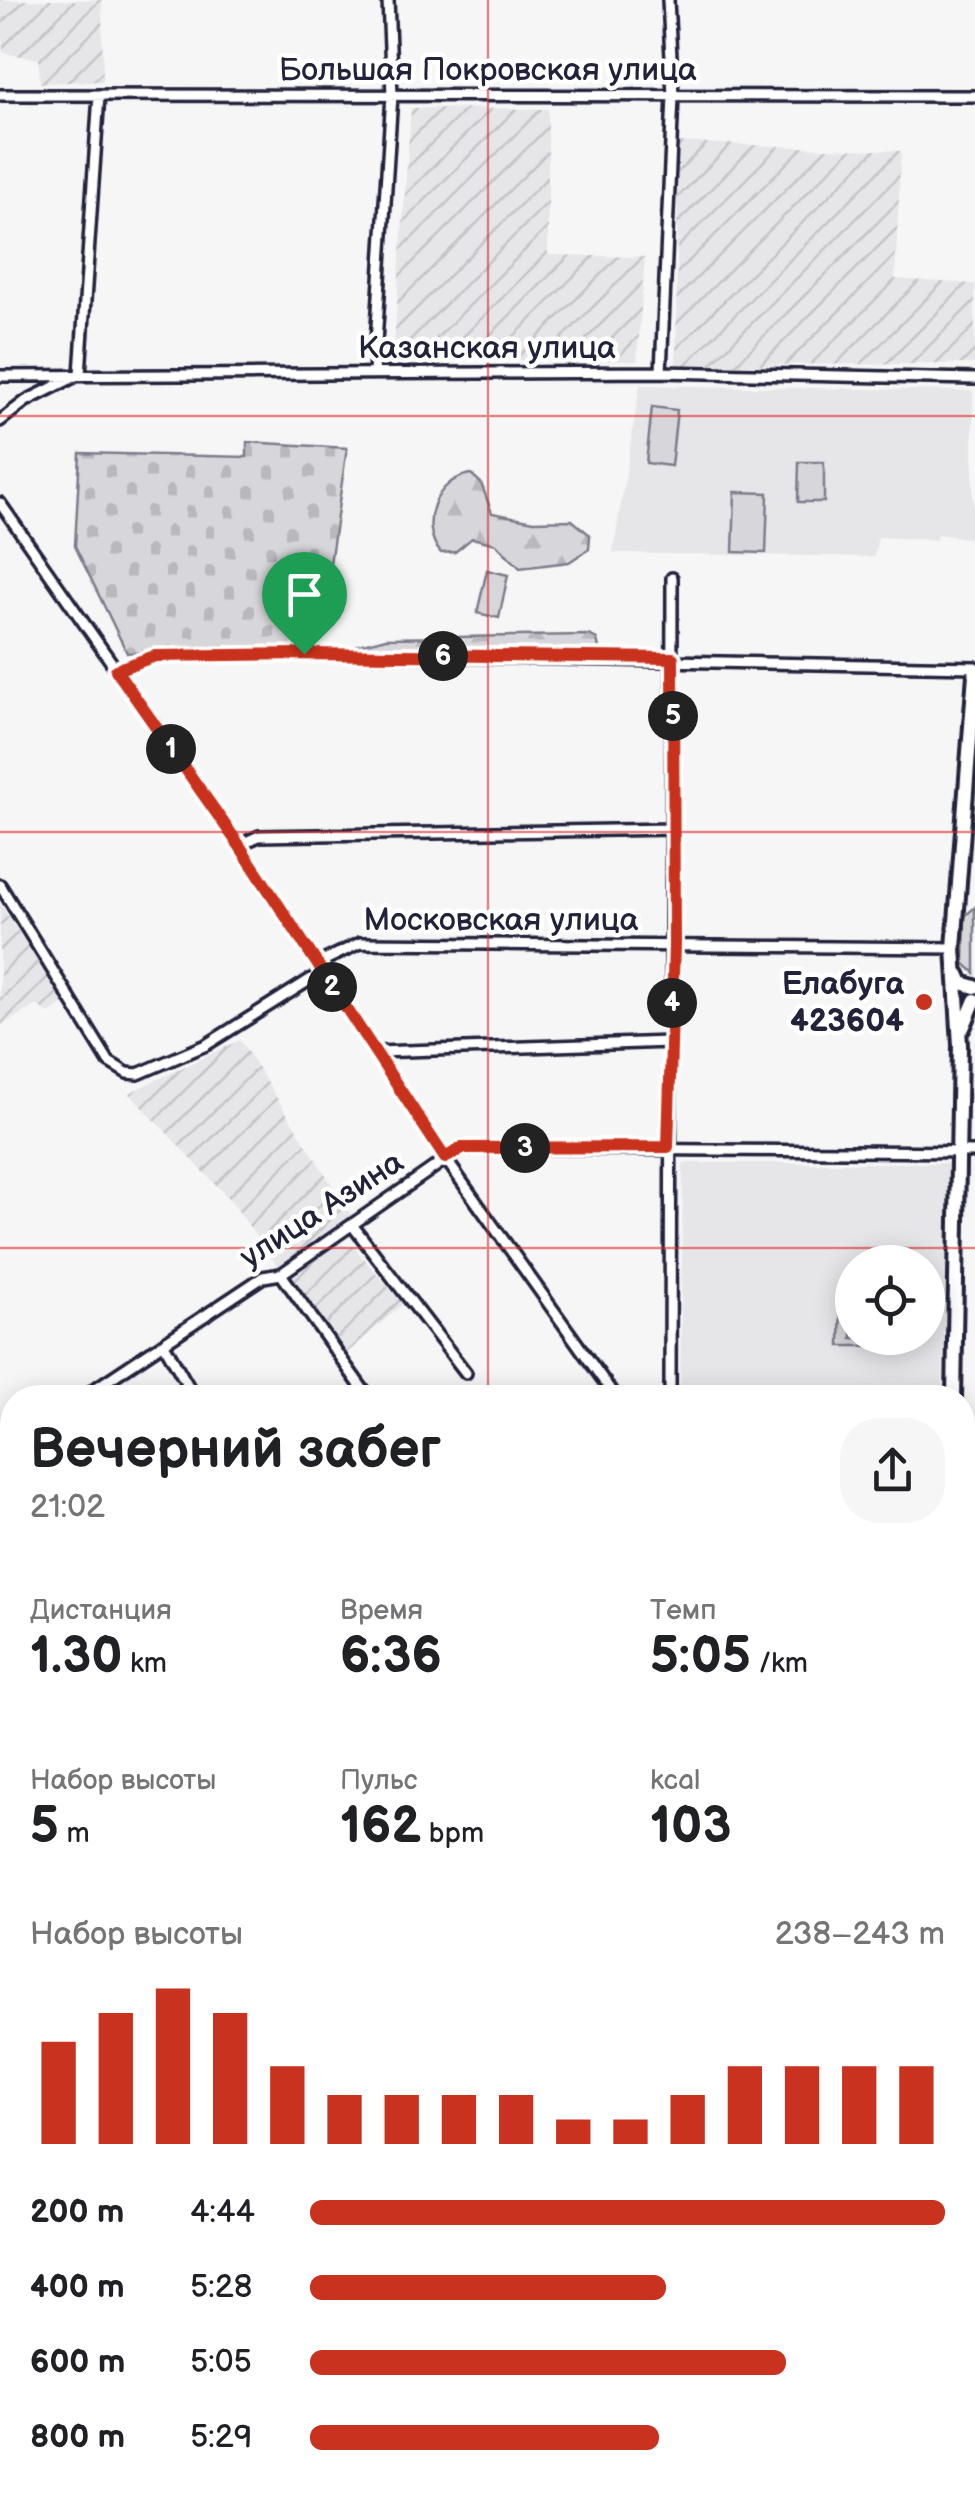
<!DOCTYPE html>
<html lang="ru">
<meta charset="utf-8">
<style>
body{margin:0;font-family:"Balsamiq Sans",sans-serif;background:#f6f6f6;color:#202124;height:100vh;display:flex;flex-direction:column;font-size:38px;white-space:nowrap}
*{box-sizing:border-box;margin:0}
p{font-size:32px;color:#757577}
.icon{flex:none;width:55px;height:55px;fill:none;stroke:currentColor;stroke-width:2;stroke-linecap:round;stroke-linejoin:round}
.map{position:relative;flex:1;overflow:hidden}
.details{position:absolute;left:0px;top:1385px;width:975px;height:1112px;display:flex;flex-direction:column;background:#fff;border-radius:40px 40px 0 0;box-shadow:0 5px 25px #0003}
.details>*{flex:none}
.tools{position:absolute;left:835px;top:1245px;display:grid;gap:20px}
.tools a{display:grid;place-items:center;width:110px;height:110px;border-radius:50%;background:#fff;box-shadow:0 5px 25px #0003;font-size:50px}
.pin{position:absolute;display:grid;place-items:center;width:85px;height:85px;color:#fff;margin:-102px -42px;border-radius:50% 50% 50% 0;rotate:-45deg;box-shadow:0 0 10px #0007}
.pin .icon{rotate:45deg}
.km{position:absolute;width:50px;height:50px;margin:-25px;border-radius:50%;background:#222;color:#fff;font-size:28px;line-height:50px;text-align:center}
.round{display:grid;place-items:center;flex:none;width:105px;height:105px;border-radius:40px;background:#f6f6f6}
.summary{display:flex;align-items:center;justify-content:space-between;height:170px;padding:0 30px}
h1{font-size:55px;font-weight:600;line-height:75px}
.metrics{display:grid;grid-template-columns:repeat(3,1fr);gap:15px;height:170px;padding:10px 30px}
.metrics div{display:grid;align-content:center}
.metrics b{font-size:50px;font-weight:600}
.metrics small{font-size:28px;font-weight:400}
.metrics p{font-size:28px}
.chart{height:280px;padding:20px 30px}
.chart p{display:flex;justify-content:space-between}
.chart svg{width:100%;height:180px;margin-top:10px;stroke:#c8321e;stroke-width:6}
ul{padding:0 30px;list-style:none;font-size:32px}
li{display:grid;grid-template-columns:160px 120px 1fr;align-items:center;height:75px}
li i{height:25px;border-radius:12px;background:#c8321e}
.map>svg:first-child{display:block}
</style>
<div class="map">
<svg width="975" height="2496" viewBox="0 0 975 2496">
<defs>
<pattern id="industrial-furrows" width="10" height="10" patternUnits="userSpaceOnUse" patternTransform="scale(2.5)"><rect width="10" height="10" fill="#e6e6e9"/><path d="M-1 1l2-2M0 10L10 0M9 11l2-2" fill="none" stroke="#c5c5c9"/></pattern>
<pattern id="forest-firs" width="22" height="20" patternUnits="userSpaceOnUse" patternTransform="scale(2.5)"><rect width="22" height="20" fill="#d7d7db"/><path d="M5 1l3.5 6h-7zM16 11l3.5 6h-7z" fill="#b8b8bd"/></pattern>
<pattern id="cemetery-stones" width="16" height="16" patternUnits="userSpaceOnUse" patternTransform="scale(2.5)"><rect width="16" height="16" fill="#d7d7db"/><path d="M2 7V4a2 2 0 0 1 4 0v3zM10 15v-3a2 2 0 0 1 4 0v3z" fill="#b8b8bd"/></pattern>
</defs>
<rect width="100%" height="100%" fill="#f6f6f7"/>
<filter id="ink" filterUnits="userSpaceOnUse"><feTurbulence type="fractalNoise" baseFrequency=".01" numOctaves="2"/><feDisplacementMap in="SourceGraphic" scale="20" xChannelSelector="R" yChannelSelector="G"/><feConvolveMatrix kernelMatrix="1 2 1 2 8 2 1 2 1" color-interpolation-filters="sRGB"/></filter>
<g filter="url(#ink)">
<path fill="#e6e6e9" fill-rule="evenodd" d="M640,385L973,391V539L937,534L936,540L878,537L874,557L613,553Z
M683,1163H951L942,1397L680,1398ZM852,1262H928V1338H852Z"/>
<path fill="url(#industrial-furrows)" d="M0,0H102L103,81L40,83L39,59L3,53Z
M411,108L548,109V255L645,257L637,361L393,359Z
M678,142L901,151L895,279L975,284V364L676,365Z
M0,903L64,1004L49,1014L37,1005L0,1026Z
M240,1040L354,1219L279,1268L231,1201L129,1093Z
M335,1243L354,1247L403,1304L347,1353L312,1314L287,1276Z
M809,2485H905L903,2496H809Z"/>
<path fill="#d7d7db" stroke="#7c7c8b" stroke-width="2.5" d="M652,407L677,410L671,466L646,463Z
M799,462H824V502H798Z
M735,492L768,493L766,553L733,552Z
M487,570L508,575L499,618L477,613Z
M975,907V973L964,963L965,916Z
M841,1286H852V1338H866V1346H840Z
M513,2485H592L594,2496H511Z"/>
<path fill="url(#forest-firs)" stroke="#7c7c8b" stroke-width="2.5" d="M471,474L481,483L492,513L534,521L572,520L590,535L589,549L569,562L520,568L496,544L472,538L455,552L441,553C418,526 435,479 471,474Z
M589,635L597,639L599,648L591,653L376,652L359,645L386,638Z"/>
<path fill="url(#cemetery-stones)" stroke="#7c7c8b" stroke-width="2.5" d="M247,442L347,448L318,645L127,653L75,546L80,453L247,457Z"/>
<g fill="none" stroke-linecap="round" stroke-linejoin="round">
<path stroke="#aeaeb7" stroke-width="18" d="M962,1876L975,1870
M934,2485L935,2496"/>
<defs>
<path id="minor" d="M0,95L975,96
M661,372L673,96L668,0
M374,373L392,95L388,0
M0,376L661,372L975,379
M0,421L26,401L80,374L99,95
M0,503L239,845L445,1158L616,1398
M116,670L155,655L304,654L975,667
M239,845L259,836L672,829
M0,885L109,1062L127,1073L138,1074L206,1045L316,976L325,960L360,943L954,948
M377,1052L670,1042
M353,1226L466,1373
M281,1274L369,1398
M164,1344L195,1398
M81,1398L263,1277L281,1274L462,1148L975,1152
M670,1398L672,578
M0,1450L12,1441
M0,1456L12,1474
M962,1475L975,1476
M0,1613L12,1606
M962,1979L975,1975
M962,2020L975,2063
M962,2113L975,2111
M0,2211L12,2205
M0,2285L12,2288
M184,2485L190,2496
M364,2496L366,2485
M735,2496L738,2485"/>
<path id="tertiary" d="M962,1664L975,1663"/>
<path id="secondary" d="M958,974L962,983L975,987
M963,1028L975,1000
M954,1398L960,1045L954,948L975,674
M962,1681L969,1696L962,1715
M460,2496L474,2485
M493,2496L494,2485
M604,2496L608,2485"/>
</defs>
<use href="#minor" stroke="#22223b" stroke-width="16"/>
<use href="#tertiary" stroke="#22223b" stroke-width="19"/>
<use href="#secondary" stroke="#22223b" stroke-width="20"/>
<use href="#minor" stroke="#fff" stroke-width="9"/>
<use href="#tertiary" stroke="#fff" stroke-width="11"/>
<use href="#secondary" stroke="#fff" stroke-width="12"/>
</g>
</g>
<g fill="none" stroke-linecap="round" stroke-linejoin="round" filter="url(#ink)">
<defs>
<path id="route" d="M304,654L673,658L674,944L668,1147L462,1148L445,1158L239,845L116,670L155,656Z"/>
</defs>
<use href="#route" stroke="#fff" stroke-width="20"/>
<use href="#route" stroke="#c8321e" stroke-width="12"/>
</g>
<path fill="none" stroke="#d62828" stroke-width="2.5" stroke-opacity="0.55" d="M488,0V1398M0,416H975M0,832H975M0,1248H975M0,1664H12M962,1664H975M0,2080H12M962,2080H975M488,2485V2496"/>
<circle fill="#c8321e" stroke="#fff" stroke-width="4" cx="924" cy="1002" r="10"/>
<g text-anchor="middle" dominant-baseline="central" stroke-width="9" stroke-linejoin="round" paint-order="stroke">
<g font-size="32" fill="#22223b" stroke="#fff">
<text x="488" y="70">Большая Покровская улица</text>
<text x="487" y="348">Казанская улица</text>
<text x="501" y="920">Московская улица</text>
<text transform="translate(322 1210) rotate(-33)">улица Азина</text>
</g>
<g font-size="32" font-weight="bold" fill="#22223b" stroke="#fff" text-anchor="end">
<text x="904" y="984">Елабуга<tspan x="904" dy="37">423604</tspan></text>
</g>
</g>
</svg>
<div class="tools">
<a><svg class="icon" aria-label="locate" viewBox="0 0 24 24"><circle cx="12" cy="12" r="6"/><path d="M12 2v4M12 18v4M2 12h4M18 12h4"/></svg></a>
</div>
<div class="pin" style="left:304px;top:654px;background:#1e9e55"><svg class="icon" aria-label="arrive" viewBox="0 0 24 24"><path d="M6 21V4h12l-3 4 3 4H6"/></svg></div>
<b class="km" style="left:171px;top:749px">1</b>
<b class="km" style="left:332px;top:987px">2</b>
<b class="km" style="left:525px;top:1148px">3</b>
<b class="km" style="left:672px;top:1003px">4</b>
<b class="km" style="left:673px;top:716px">5</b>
<b class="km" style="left:443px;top:656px">6</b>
<section class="details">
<div class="summary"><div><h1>Вечерний забег</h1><p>21:02</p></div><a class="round"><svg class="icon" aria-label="share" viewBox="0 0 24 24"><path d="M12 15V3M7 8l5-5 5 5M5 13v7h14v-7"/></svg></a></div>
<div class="metrics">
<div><p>Дистанция</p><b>1.30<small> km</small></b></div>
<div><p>Время</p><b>6:36</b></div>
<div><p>Темп</p><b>5:05<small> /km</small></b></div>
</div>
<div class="metrics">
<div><p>Набор высоты</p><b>5<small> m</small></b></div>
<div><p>Пульс</p><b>162<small> bpm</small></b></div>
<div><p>kcal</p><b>103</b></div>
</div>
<div class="chart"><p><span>Набор высоты</span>238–243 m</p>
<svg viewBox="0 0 160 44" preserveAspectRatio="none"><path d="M5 44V19M15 44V12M25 44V6M35 44V12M45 44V25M55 44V32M65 44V32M75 44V32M85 44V32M95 44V38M105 44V38M115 44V32M125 44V25M135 44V25M145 44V25M155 44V25"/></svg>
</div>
<ul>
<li><b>200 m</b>4:44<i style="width:100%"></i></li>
<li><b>400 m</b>5:28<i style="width:56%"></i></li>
<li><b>600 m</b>5:05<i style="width:75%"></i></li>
<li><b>800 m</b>5:29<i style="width:55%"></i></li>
</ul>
</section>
</div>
